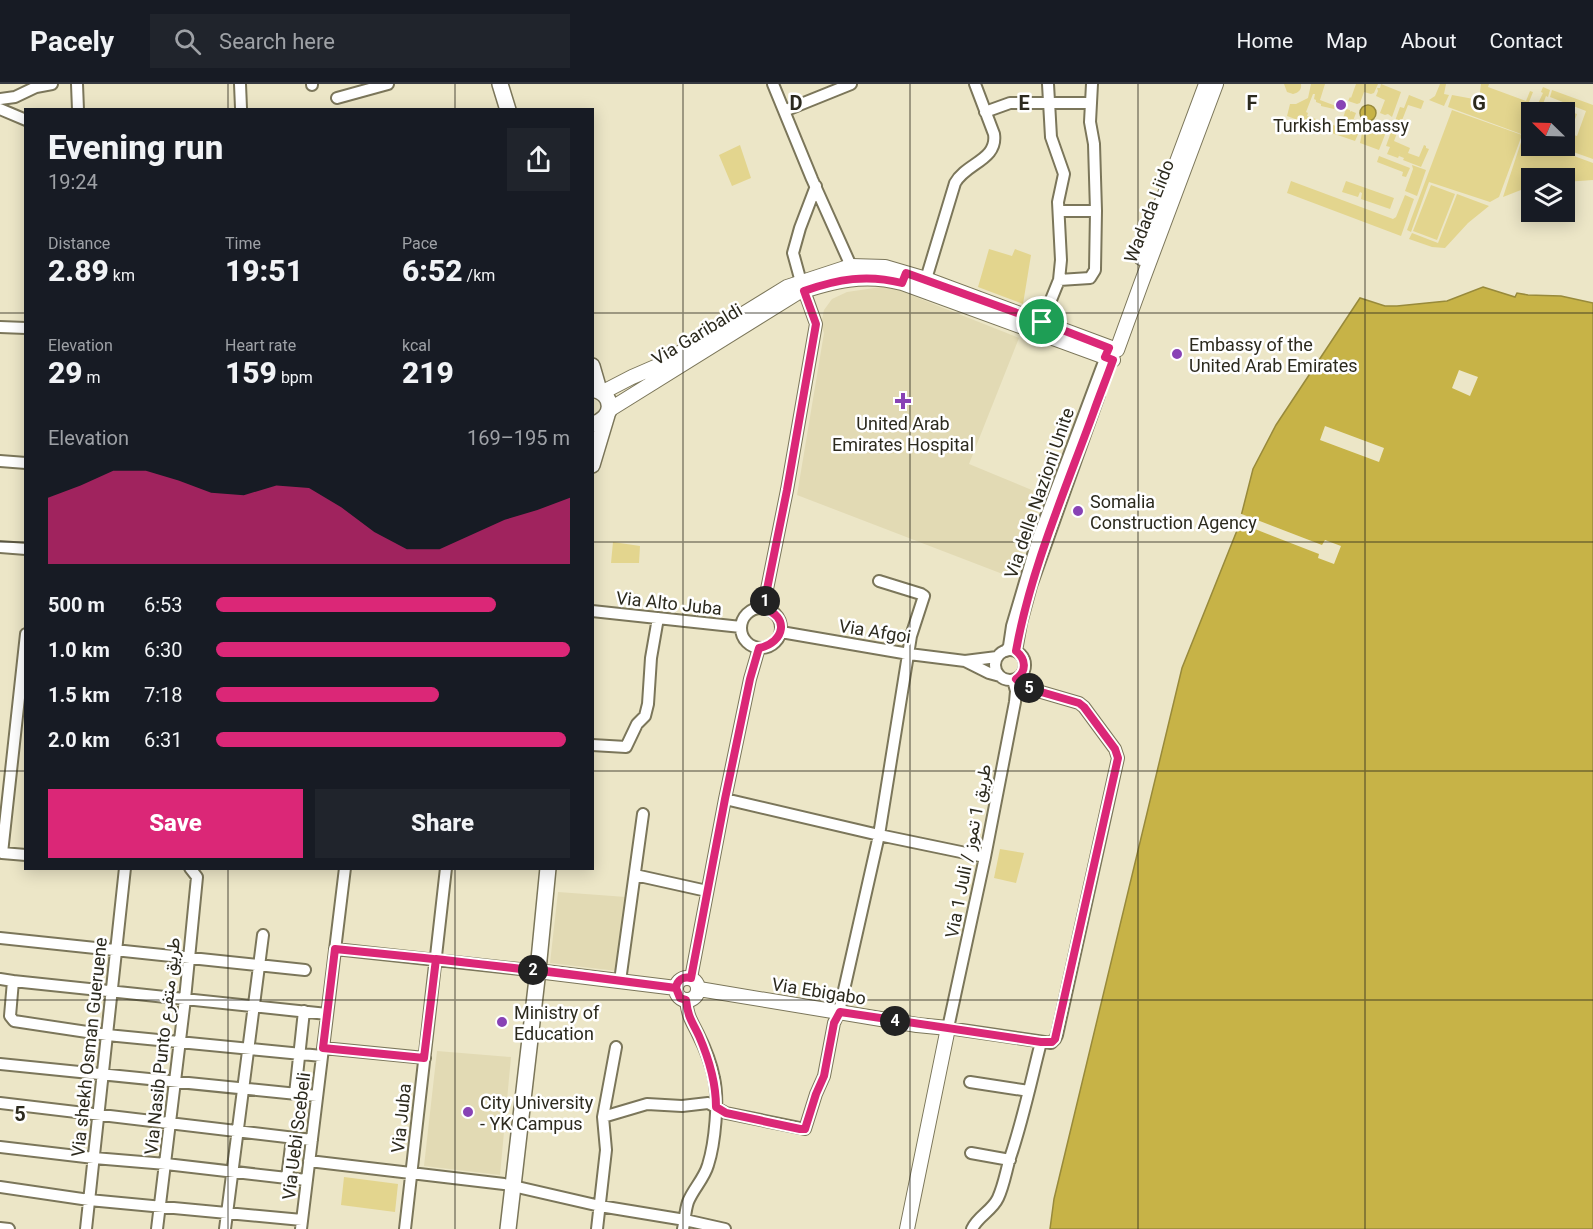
<!DOCTYPE html>
<meta charset="utf-8">
<style>
body{margin:0;font-family:Roboto,Vazirmatn,sans-serif;background:#20242c;color:#f1f3f6;height:100vh;display:flex;flex-direction:column;font-size:22px;white-space:nowrap}
*{box-sizing:border-box;margin:0}
p{font-size:20px;color:#9ea1a6}
.icon{flex:none;width:33px;height:33px;fill:none;stroke:currentColor;stroke-width:2;stroke-linecap:round;stroke-linejoin:round}
.map{position:relative;flex:1;overflow:hidden}
.drawer{position:absolute;left:24px;top:24px;width:570px;height:762px;display:flex;flex-direction:column;background:#171b24;border-radius:0px;box-shadow:0 3px 15px #0003}
.drawer>*{flex:none}
.needle{width:39px;rotate:293deg}
.fabs{position:absolute;left:1521px;top:18px;display:grid;gap:12px}
.fabs a{display:grid;place-items:center;width:54px;height:54px;border-radius:0px;background:#171b24;box-shadow:0 3px 15px #0003;font-size:30px}
.pin{position:absolute;display:grid;place-items:center;width:51px;height:51px;color:#fff;margin:-26px;border:3px solid #fff;border-radius:50%;box-shadow:0 2px 6px #0007}
.km{position:absolute;width:30px;height:30px;margin:-15px;border-radius:50%;background:#222;color:#fff;font-size:16px;line-height:30px;text-align:center}
.round{display:grid;place-items:center;flex:none;width:63px;height:63px;border-radius:0px;background:#20242c}
.headline{display:flex;align-items:center;justify-content:space-between;height:102px;padding:0 24px}
h1{font-size:33px;font-weight:800;line-height:45px}
.metrics{display:grid;grid-template-columns:repeat(3,1fr);gap:9px;height:102px;padding:6px 24px}
.metrics div{display:grid;align-content:center}
.metrics b{font-size:30px;font-weight:800}
.metrics small{font-size:16px;font-weight:400}
.metrics p{font-size:16px}
.chart{height:168px;padding:12px 24px}
.chart p{display:flex;justify-content:space-between}
.chart svg{width:100%;height:108px;margin-top:6px;fill:#db2777;opacity:.7}
.primary-button{display:flex;gap:12px;margin-top:auto;padding:12px 24px}
.primary-button a{flex:1;height:69px;border-radius:0px;background:#db2777;color:#fff;font-size:24px;font-weight:800;line-height:69px;text-align:center}
.primary-button a+a{background:#20242c;color:#f1f3f6}
ul{padding:0 24px;list-style:none;font-size:20px}
li{display:grid;grid-template-columns:96px 72px 1fr;align-items:center;height:45px}
li i{height:15px;border-radius:8px;background:#db2777}
header{display:flex;align-items:center;gap:36px;box-sizing:border-box;height:84px;padding:0 30px;background:#171b24;border-bottom:2px solid #363941}
header strong{font-size:28px}
nav{display:flex;gap:33px;margin-inline-start:auto;font-size:21px}
.search{width:420px;height:54px;background:#20242c;display:flex;align-items:center;gap:15px;box-sizing:border-box;padding:0 21px;border-radius:0px;color:#9ea1a6;font-size:22px}
.map>svg:first-child{display:block}
</style>
<header>
<strong>Pacely</strong>
<div class="search"><svg class="icon" aria-label="search" viewBox="0 0 24 24"><circle cx="10" cy="10" r="6"/><path d="M15 15l6 6"/></svg>Search here</div>
<nav><a>Home</a><a>Map</a><a>About</a><a>Contact</a></nav>
</header>
<div class="map">
<svg width="1593" height="1145" viewBox="0 0 1593 1145">
<rect width="100%" height="100%" fill="#ece6c7"/>
<path fill="#e2dab4" d="M888,202L1019,254L969,380L1044,411L1013,494L797,411L824,249L821,240L824,226L832,215L847,208Z
M558,808L626,813L617,887L550,879Z
M437,967L511,973L500,1091L424,1082Z"/>
<path fill="#e3d58e" d="M1284,0H1301C1302,6 1298,9 1293,10L1287,8Z
M1311,0H1325L1320,16L1336,22L1334,25L1321,22V20L1316,18V16L1314,15L1315,10H1313L1306,28L1308,29L1307,32L1316,35L1315,38L1327,42L1329,39L1338,43L1339,40H1341L1346,25L1350,26V28L1351,27L1356,29L1351,42L1360,46L1355,57L1320,45L1319,47L1306,42V39L1287,32L1290,20H1296L1308,14Z
M1356,0H1378L1374,9L1371,10L1364,8L1360,19L1357,20L1348,17L1350,13L1351,14Z
M1381,0L1401,8L1392,33L1388,30L1385,31L1380,29L1385,16L1376,12L1378,7L1377,4H1380Z
M1440,0H1446L1444,10L1449,11L1444,22L1429,16L1435,12Z
M1481,0H1489L1488,3L1526,17L1530,7L1533,8L1529,18L1532,20L1521,50L1448,23L1452,11L1479,16Z
M1543,3L1550,6L1548,13L1546,12L1540,28H1534L1543,9L1541,8Z
M1552,6L1593,21V75L1556,62H1564L1565,48L1577,52L1586,27L1550,13Z
M1409,11L1424,17L1421,25L1408,21L1394,57L1410,64L1408,69L1419,73L1424,61L1426,62V64L1429,65L1421,83L1403,76L1404,74L1399,72L1401,67L1398,74L1387,70L1390,63L1386,62L1400,23L1404,24Z
M1547,19L1577,30L1571,46L1565,44L1564,28H1543Z
M1452,26L1522,51L1499,113L1490,118L1429,98L1411,148L1407,146Z
M1379,38L1388,43L1379,66L1360,59L1362,49L1372,50L1376,39L1378,40Z
M1523,52L1531,55L1532,62H1547L1593,79V96L1565,98L1564,94H1532L1531,102L1503,113Z
M740,61L751,94L732,102L719,71Z
M1379,72L1410,84L1406,93L1402,92L1403,88L1377,78Z
M1412,81L1426,86L1417,112L1405,107L1413,85Z
M1291,97L1393,135L1396,133L1405,111L1414,115L1401,152L1287,109Z
M1346,97L1394,114L1390,125L1361,115L1362,109L1360,108L1358,113L1342,108Z
M1431,101L1455,110L1437,156L1413,147Z
M1457,110L1489,122L1468,139L1445,164L1432,163L1409,155L1412,149L1438,159Z
M989,165L1012,172L1015,165L1031,171L1023,220L978,203Z
M613,458L640,462L639,479H611Z
M1000,765L1024,769L1016,799L994,794Z
M344,1093L398,1100L395,1128L341,1121Z"/>
<path fill="#c7b347" stroke="#988a3b" stroke-width="1.5" d="M1360 29a8 8 0 1 1 16 0a8 8 0 1 1-16 0Z
M1483,203L1515,213L1517,209L1528,211L1561,212L1593,219V1145H1050L1054,1115L1182,584L1238,444L1253,385L1276,341L1360,214L1385,222H1397L1447,217Z"/>
<path fill="#ece6c7" d="M1459,286L1478,293L1470,312L1452,304Z
M1325,342L1384,364L1379,378L1320,356Z
M1239,429L1322,461L1325,456L1341,462L1334,480L1318,474L1319,470L1237,438Z"/>
<g fill="none" stroke-linecap="round" stroke-linejoin="round">
<defs>
<path id="minor" d="M77,0L78,26
M240,0L241,24
M312,0V1
M773,0L812,95L851,182
M337,14L388,0
M0,15L15,13L36,3L52,0
M0,25L26,36
M784,27L851,0
M985,28L1010,19H1091
M1059,127H1096
M926,195L955,99C966,79 998,76 994,50L975,0
M1059,196L1090,194L1095,186L1096,127L1094,60L1090,38L1092,0
M1042,238L1059,196L1061,176L1058,118L1064,90L1051,53L1048,0
M0,243L26,244
M0,377L26,379
M0,463L26,465
M741 544a20 20 0 1 1 40 0a20 20 0 1 1-40 0Z
M763,525L787,406L816,240L801,198L793,169L800,144L816,102
M592,527L741,543
M781,548L909,570L965,577L997,573
M26,550L2,769L26,771
M995 581a15 15 0 1 1 30 0a15 15 0 1 1-30 0Z
M1006,567L1009,562L1012,542L1038,454L1108,267
M1016,567L1021,539L1031,502L1099,311
M965,577L989,589L1000,592
M1013,596L1016,607L1015,618L985,773L948,944L1051,959L1055,955L1057,951L1118,674L1115,665L1084,623L1079,619L1024,603L1016,595
M592,661L626,663L637,640L645,632L648,620L651,574L658,534
M725,715L879,751L985,773
M635,791L707,807
M0,854L305,886
M335,865L529,886
M691,894L725,715L750,595L759,564
M0,895L13,897L10,932L14,937L107,951L322,972
M13,897L327,930
M620,897L643,730
M323,964L425,974
M0,980L317,1012
M970,998L1029,1007
M295,1010L304,927
M0,1019L312,1056
M603,1033L647,1020L682,1022L708,1019L726,1029L805,1045L816,1010L824,992L834,939L839,928L879,751L911,552L924,512L921,510L879,497
M292,1054L287,1094L307,1096
M0,1063L94,1074L166,1080L287,1094
M971,1069L1010,1076
M309,1077L504,1100L600,1122L685,1136L725,1145
M0,1103L89,1116L302,1136
M0,1144L9,1145
M86,1145L125,784
M157,1145L185,915L197,793L190,784
M225,1145L263,851
M301,1145L345,784
M405,1145L446,784
M597,1145L606,1066L603,1033L616,963
M683,1145C685,1136 685,1127 688,1118C693,1105 704,1095 708,1081C715,1059 719,1016 714,994C711,979 705,964 698,950C691,936 688,933 686,916
M972,1145C978,1132 992,1127 998,1114C1004,1101 1006,1087 1010,1074C1023,1036 1031,997 1041,958"/>
<path id="major" d="M1141,174L1206,0
M603,308L632,293L662,280L787,203L851,182L885,183L926,195L1117,266L1141,200L1216,0
M609,326L797,209C833,197 864,189 902,199L1113,276
M529,886L676,904
M676 905a11 11 0 1 1 22 0a11 11 0 1 1-22 0Z
M699,905L917,941L948,944L907,1145"/>
<path id="highway" d="M500,0L508,26
M592,282L599,306
M592,305C615,309 615,335 592,340
M592,381L607,331
M508,1145L538,886L548,784"/>
</defs>
<use href="#minor" stroke="#7b765a" stroke-width="14"/>
<use href="#major" stroke="#7b765a" stroke-width="16"/>
<use href="#highway" stroke="#7b765a" stroke-width="18"/>
<use href="#minor" stroke="#fff" stroke-width="10"/>
<use href="#major" stroke="#fff" stroke-width="14"/>
<use href="#highway" stroke="#fff" stroke-width="15"/>
</g>
<g fill="none" stroke-linecap="round" stroke-linejoin="round">
<defs>
<path id="route" d="M1042,238L906,189L902,199C867,190 838,195 804,207L816,240L787,406L763,525C790,531 785,559 759,564L750,595L725,715L691,894C683,892 677,896 676,904C562,889 449,876 335,865L323,964L424,974L436,875L529,886H538L676,904L680,914L686,916C688,934 692,937 699,952C709,975 716,997 716,1023L726,1029L800,1045H805L816,1010L824,992L834,939L840,928L1041,958H1052L1055,955L1118,674L1115,665L1084,623L1079,619L1024,603L1016,595C1027,587 1026,575 1016,567C1030,487 1066,404 1094,327C1100,310 1107,293 1113,276L1105,273L1109,264L1042,238"/>
</defs>
<use href="#route" stroke="#fff" stroke-width="12"/>
<use href="#route" stroke="#db2777" stroke-width="8"/>
</g>
<path fill="none" stroke="#2c2a1e" stroke-width="1.5" stroke-opacity="0.55" d="M228,0V26M455,0V26M683,0V1145M910,0V1145M1138,0V1145M1365,0V1145M0,229H26M592,229H1593M0,458H26M592,458H1593M0,687H26M592,687H1593M228,784V1145M455,784V1145M0,916H1593"/>
<g fill="#8842b5" stroke="#fff" stroke-width="2">
<circle cx="1341" cy="21" r="6"/>
<circle cx="1177" cy="270" r="6"/>
<path d="M900 308h6v6h6v6h-6v6h-6v-6h-6v-6h6z"/>
<circle cx="1078" cy="427" r="6"/>
<circle cx="502" cy="938" r="6"/>
<circle cx="468" cy="1028" r="6"/>
</g>
<g text-anchor="middle" dominant-baseline="central" stroke-width="5" stroke-linejoin="round" paint-order="stroke">
<g font-size="18" fill="#2c2a1e" stroke="#fff" text-anchor="start">
<text x="1341" y="41" text-anchor="middle">Turkish Embassy</text>
<text x="1189" y="260">Embassy of the<tspan x="1189" dy="21">United Arab Emirates</tspan></text>
<text x="903" y="339" text-anchor="middle">United Arab<tspan x="903" dy="21">Emirates Hospital</tspan></text>
<text x="1090" y="417">Somalia<tspan x="1090" dy="21">Construction Agency</tspan></text>
<text x="514" y="928">Ministry of<tspan x="514" dy="21">Education</tspan></text>
<text x="480" y="1018">City University<tspan x="480" dy="21">- YK Campus</tspan></text>
</g>
<g font-size="18" fill="#2c2a1e" stroke="#fff">
<text transform="translate(1149 127) rotate(-69)">Wadada Liido</text>
<text transform="translate(697 250) rotate(-31)">Via Garibaldi</text>
<text transform="translate(1039 409) rotate(-71)">Via delle Nazioni Unite</text>
<text transform="translate(669 519) rotate(6)">Via Alto Juba</text>
<text transform="translate(875 547) rotate(9)">Via Afgoi</text>
<text transform="translate(968 767) rotate(-79)">Via 1 Juli / طريق 1 تموز</text>
<text transform="translate(819 907) rotate(9)">Via Ebigabo</text>
<text transform="translate(162 962) rotate(-84)">Via Nasib Punto طريق متفرع</text>
<text transform="translate(89 963) rotate(-84)">Via shekh Osman Gueruene</text>
<text transform="translate(401 1034) rotate(-84)">Via Juba</text>
<text transform="translate(296 1052) rotate(-83)">Via Uebi Scebeli</text>
</g>
</g>
<g font-size="20" text-anchor="middle" font-weight="bold" fill="#2c2a1e" stroke="#fff" stroke-width="5" stroke-linejoin="round" paint-order="stroke">
<text x="796" y="26">D</text>
<text x="1024" y="26">E</text>
<text x="1252" y="26">F</text>
<text x="1479" y="26">G</text>
<text x="20" y="1037">5</text>
</g>
</svg>
<div class="fabs">
<a><svg class="needle" viewBox="-14 -14 28 28"><path d="M0-13l5 13h-10z" fill="#e53935"/><path d="M0 13l5-13h-10z" fill="#9ea1a6"/></svg></a>
<a><svg class="icon" aria-label="layers" viewBox="0 0 24 24"><path d="M12 4l9 5-9 5-9-5zM3 14l9 5 9-5"/></svg></a>
</div>
<div class="pin" style="left:1042px;top:238px;background:#1e9e55"><svg class="icon" aria-label="arrive" viewBox="0 0 24 24"><path d="M6 21V4h12l-3 4 3 4H6"/></svg></div>
<b class="km" style="left:765px;top:517px">1</b>
<b class="km" style="left:533px;top:886px">2</b>
<b class="km" style="left:895px;top:937px">4</b>
<b class="km" style="left:1029px;top:604px">5</b>
<section class="drawer">
<div class="headline"><div><h1>Evening run</h1><p>19:24</p></div><a class="round"><svg class="icon" aria-label="share" viewBox="0 0 24 24"><path d="M12 15V3M7 8l5-5 5 5M5 13v7h14v-7"/></svg></a></div>
<div class="metrics">
<div><p>Distance</p><b>2.89<small> km</small></b></div>
<div><p>Time</p><b>19:51</b></div>
<div><p>Pace</p><b>6:52<small> /km</small></b></div>
</div>
<div class="metrics">
<div><p>Elevation</p><b>29<small> m</small></b></div>
<div><p>Heart rate</p><b>159<small> bpm</small></b></div>
<div><p>kcal</p><b>219</b></div>
</div>
<div class="chart"><p><span>Elevation</span>169–195 m</p>
<svg viewBox="0 0 160 44" preserveAspectRatio="none"><path d="M0 44V17L10 12L20 6L30 6L40 10L50 15L60 16L70 12L80 13L90 21L100 31L110 38L120 38L130 32L140 26L150 22L160 17V44z"/></svg>
</div>
<ul>
<li><b>500 m</b>6:53<i style="width:79%"></i></li>
<li><b>1.0 km</b>6:30<i style="width:100%"></i></li>
<li><b>1.5 km</b>7:18<i style="width:63%"></i></li>
<li><b>2.0 km</b>6:31<i style="width:99%"></i></li>
</ul>
<div class="primary-button"><a>Save</a><a>Share</a></div>
</section>
</div>
